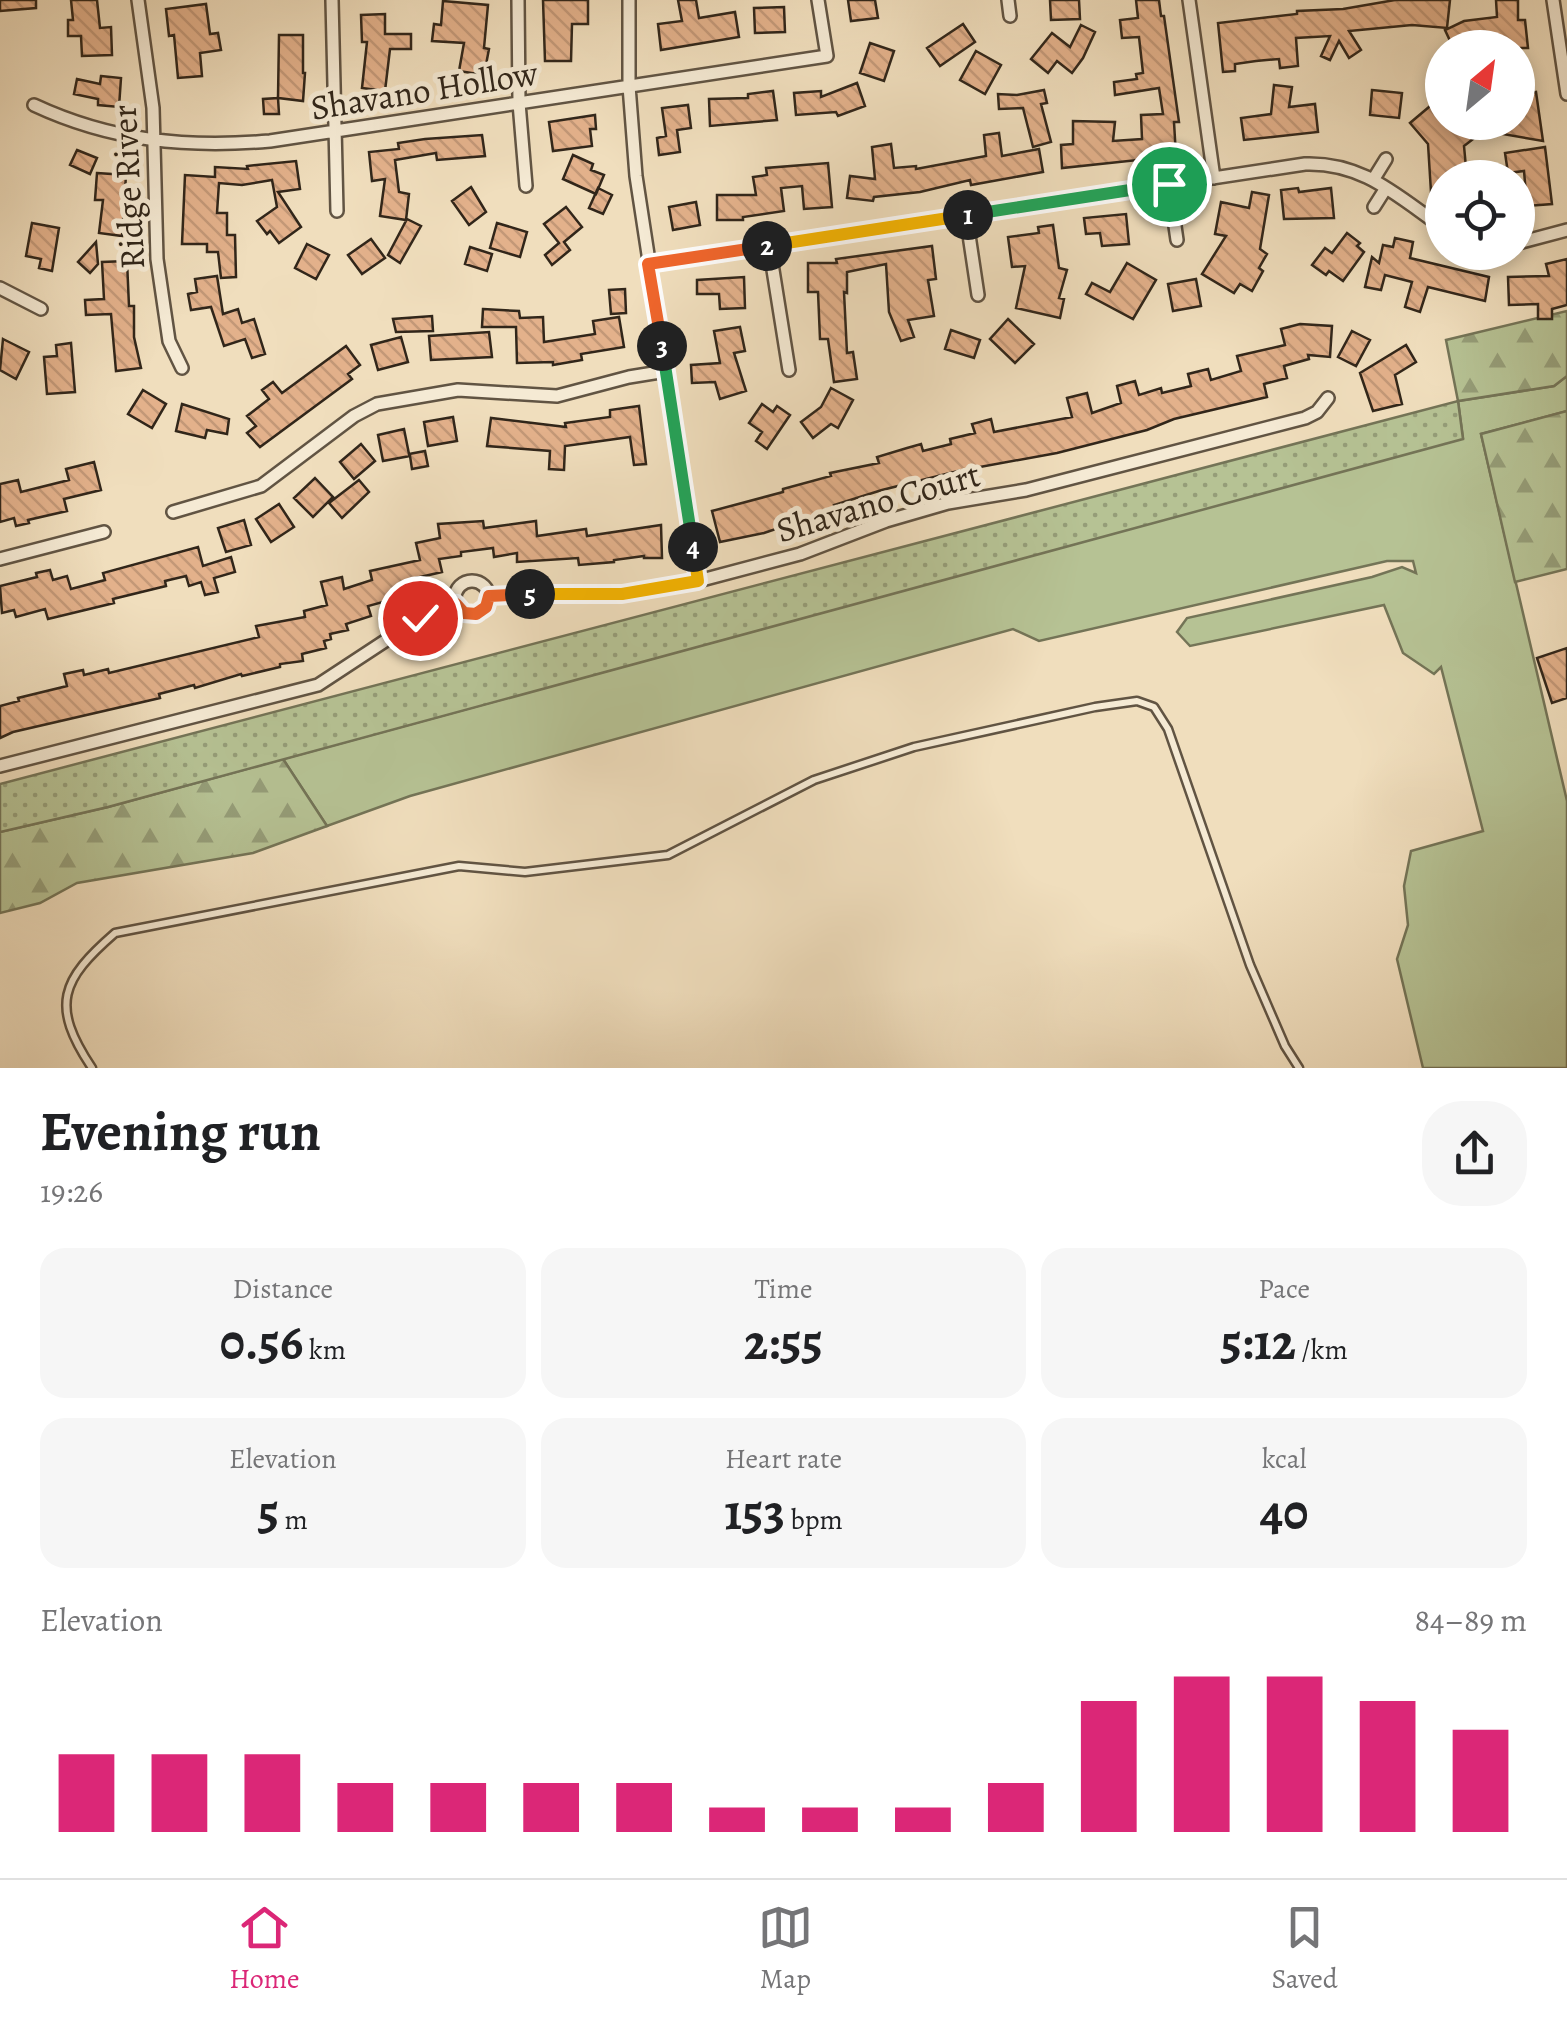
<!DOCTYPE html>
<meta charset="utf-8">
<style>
body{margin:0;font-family:Alegreya,serif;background:#f6f6f6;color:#202124;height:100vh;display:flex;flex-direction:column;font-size:38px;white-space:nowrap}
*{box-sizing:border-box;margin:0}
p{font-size:32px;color:#757577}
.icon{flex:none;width:55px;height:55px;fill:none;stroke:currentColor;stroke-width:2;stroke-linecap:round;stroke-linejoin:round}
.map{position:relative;height:1068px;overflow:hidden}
.details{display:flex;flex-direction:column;background:#fff;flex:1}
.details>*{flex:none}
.needle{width:65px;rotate:29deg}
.controls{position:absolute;left:1425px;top:30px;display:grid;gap:20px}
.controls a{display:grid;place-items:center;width:110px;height:110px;border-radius:50%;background:#fff;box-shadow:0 5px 15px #0003;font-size:50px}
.pin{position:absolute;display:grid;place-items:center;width:85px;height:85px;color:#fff;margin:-42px;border:5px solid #fff;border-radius:50%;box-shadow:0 2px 10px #0007}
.km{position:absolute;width:50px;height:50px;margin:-25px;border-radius:50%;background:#222;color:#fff;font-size:28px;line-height:50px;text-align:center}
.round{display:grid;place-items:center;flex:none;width:105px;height:105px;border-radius:40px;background:#f6f6f6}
.overview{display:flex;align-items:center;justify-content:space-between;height:170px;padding:0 40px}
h1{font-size:55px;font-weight:700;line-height:75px}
.metrics{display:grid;grid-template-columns:repeat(3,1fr);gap:15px;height:170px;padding:10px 40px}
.metrics div{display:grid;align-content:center;border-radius:25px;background:#f6f6f6;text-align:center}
.metrics b{font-size:50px;font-weight:700}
.metrics small{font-size:28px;font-weight:400}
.metrics p{font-size:28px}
.chart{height:280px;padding:20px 40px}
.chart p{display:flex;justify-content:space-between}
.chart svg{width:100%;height:180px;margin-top:10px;stroke:#db2777;stroke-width:6}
.tabs{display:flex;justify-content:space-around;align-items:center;height:140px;border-top:2px solid #e0e0e0;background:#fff;font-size:28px;color:#757577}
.tabs a{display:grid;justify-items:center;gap:5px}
.tabs .on{color:#db2777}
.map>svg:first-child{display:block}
</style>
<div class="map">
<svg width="1567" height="1068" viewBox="0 0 1567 1068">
<defs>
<pattern id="forest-firs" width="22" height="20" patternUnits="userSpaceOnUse" patternTransform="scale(2.5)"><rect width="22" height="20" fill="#b6c294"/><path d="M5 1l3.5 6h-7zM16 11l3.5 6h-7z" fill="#959d78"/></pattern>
<pattern id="park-dots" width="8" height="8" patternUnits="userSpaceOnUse" patternTransform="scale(2.5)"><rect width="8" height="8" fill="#b6c294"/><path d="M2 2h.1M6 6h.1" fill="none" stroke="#959d78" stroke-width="1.8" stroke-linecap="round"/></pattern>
<pattern id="building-back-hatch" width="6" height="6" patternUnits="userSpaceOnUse" patternTransform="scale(2.5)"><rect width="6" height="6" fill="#e3b18b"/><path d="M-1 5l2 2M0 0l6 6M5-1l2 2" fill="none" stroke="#c39877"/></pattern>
</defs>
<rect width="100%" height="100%" fill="#f0debd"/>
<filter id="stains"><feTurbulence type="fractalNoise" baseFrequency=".002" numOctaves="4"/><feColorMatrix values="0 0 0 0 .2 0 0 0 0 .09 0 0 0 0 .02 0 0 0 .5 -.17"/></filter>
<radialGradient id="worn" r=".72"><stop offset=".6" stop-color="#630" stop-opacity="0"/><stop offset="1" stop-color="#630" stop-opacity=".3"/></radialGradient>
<path fill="#b6c294" stroke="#747457" stroke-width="2.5" d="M1567,376V411L1481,434L1567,801V1068H1423L1397,959L1408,925L1404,886L1411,851L1483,831L1441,667L1434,674L1403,653L1384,605L1190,646L1177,632L1187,618L1372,577L1402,567L1416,573L1413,561H1387L1039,641L1013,629L410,796L327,826L283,759L1463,438L1458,401L1554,386Z"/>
<path fill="url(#forest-firs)" stroke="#747457" stroke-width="2.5" d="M1567,311V376L1554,386L1458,401L1446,340Z
M1567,411V569L1515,582L1481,434Z
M283,759L327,826L253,853L77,883L40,903L0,913V832L108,807Z"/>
<path fill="url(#park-dots)" stroke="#747457" stroke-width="2.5" d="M1458,401L1463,439L108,807L0,832V784Z"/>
<path fill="url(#building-back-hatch)" stroke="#31261a" stroke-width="2.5" d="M0,0H36V8L0,11Z
M71,0H97L100,28L111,27L112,55L82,56L81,36H68V20H73Z
M543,0H588V24H572L571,61H545Z
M678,0H696L699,18L735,12L739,37L661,50L658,24L682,21Z
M848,0H875L878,18L851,21Z
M1050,0H1079L1080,19L1051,20Z
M1136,0H1159L1161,16H1164L1179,122H1174L1176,156L1062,168L1061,145L1073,144V121L1115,122L1113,141L1142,139L1141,115L1163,114L1159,88L1115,95L1114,82L1137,79L1136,74L1143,73L1139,37L1122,38L1120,20L1138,18Z
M1395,0H1450L1447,28L1412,25L1349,31L1361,50L1349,58L1339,41L1330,60L1321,56L1330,36L1296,38L1298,66L1280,68L1279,59L1256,61L1235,64V71L1223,72L1218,23L1297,14V11L1343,9Z
M1496,0H1518V20H1525L1528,48H1490L1488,35L1467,37L1452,45L1445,30L1464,21L1497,17Z
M443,1L488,5L484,48L489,49L484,75L459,71L464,43L432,41L434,24L441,25Z
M206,4L210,34L218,33L221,50L200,53L202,76L178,78L174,35L169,36L166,9Z
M784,7L785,32L755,33L754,8Z
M385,14V34H411V49H390L385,91L362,88L367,42H362L361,15Z
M963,24L975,42L940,66L927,48Z
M1081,25L1095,32L1083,58L1072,73L1057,61L1048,73L1031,59L1052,33L1070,47Z
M279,35H303V73H305L303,101L278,98L279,114H264L263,99L278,98Z
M870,43L894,51L884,81L860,73Z
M976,51L1001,65L985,94L960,80Z
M101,76L121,78L119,107L98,105V99L74,94L77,79L100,84Z
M857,83L865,106L838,116L836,112L796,115L794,93L821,91V97Z
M1274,85L1292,87L1289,107L1315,104L1318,132L1244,140L1241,118L1271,114Z
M1044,90L1047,103L1041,104L1051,142L1033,147L1023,108L999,109L998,94L1017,95Z
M1372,90L1402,93L1399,118L1370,115Z
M773,91L777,120L710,126L709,99L748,98V94Z
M1536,92L1543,141L1468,128V122H1518V95Z
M1442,96V122H1452L1460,132L1464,129L1473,139L1464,146L1467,178H1442V191L1431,192L1428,144L1410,123Z
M688,105L691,128L677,130L680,152L659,155L657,138L666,136L662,108Z
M595,115L596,129H590L592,146L553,151L549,122Z
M999,133L1002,156L1039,149L1043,172L971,185L970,180L920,192L874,197L873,201L847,198L850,176L875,179L872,147L891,144L894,168L916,166V169L986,156L984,135Z
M482,135L485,156L437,160L436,153L395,160L399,192L409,194L406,220L380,216L385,179L372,181L369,152L399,149L398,143L425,139Z
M1545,147L1552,204L1527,206L1524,171L1508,173L1505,153Z
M77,150L97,158L90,174L70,165Z
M573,155L593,164L591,170L604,175L596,194L563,179Z
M296,161L300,189L278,192L301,227L279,243L270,231L267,234L257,221L277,207L272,180L242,185L219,183L217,213H227V235H235L236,277L221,278L218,252H207V244H182L185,175L215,177V167L248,169L247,166Z
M828,163L832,207L804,209L802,186L781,188L784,211L743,217V220H717V195H756L753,177L767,175L766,168Z
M97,173L126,175L122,236L99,233L103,200H95Z
M471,187L486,212L469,225L452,201Z
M598,188L612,195L603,214L589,208Z
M1298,188L1299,192L1331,188L1334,218L1284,219L1281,190Z
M1252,192L1269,195L1260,249L1267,254L1259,268L1263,271L1252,291L1240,284L1234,293L1202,274L1226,236L1215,234L1221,202L1249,208Z
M696,202L700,225L673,230L669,207Z
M566,207L582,227L564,242L570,250L552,265L545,255L559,243L544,224Z
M1126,214L1129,244L1102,246L1100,233L1086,234L1084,218Z
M407,219L421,226L400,263L388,255Z
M32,223L59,228L52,271L39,268L41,259L26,256Z
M497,223L527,232L520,257L490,248Z
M1053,225L1059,268L1067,270L1059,298L1064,299L1060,318L1016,308L1025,266L1012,267L1008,237L1039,233L1038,227Z
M1347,233L1360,243L1357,246L1364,252L1343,281L1329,271L1326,275L1312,265L1325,248L1332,253Z
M1395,238L1413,242L1410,258L1489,277L1485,301L1428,287L1420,312L1405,307L1412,282L1385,275L1381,290L1365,287L1372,257L1379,263L1383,245L1393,247Z
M371,239L385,258L362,274L348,255Z
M96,242L98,264L90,273L78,262Z
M307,244L329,255L316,279L295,268Z
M932,246L936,279L928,280L934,316L908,320L914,337L901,341L889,312L886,264L847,272V293L844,292L847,353L853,352L857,379L834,382L828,339H820L818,292H808V263H837L836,259Z
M470,247L492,254L487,271L465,264Z
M1567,259V305L1552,309V319H1538V304L1509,305L1508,277L1549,276L1546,264Z
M127,261L129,306H134V337L141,368L116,371L111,314L86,315L85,300L104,299L102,262Z
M1127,263L1156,280L1133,319L1086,294L1092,283L1110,292Z
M217,276L223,314L238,309L242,323L254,319L265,354L252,358L245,339L224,346L211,307L191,310L188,294L197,292L195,279Z
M744,277L745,308L720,309L719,294H697V280Z
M1196,279L1201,306L1173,311L1168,284Z
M625,289L626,313L611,314L609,290Z
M483,309L519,311L520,318L543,317L544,342L595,334L593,321L619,317L624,347L581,354L582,360L553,365V362L517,363L516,327H482Z
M432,316L433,331L396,332L393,319Z
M1008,319L1034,344L1015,363L990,339Z
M1300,324L1332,326L1330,357L1308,355L1309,359L1284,366L1287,378L1264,384L1267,397L1174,419L1147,430L1057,453L958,471L882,490L834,505L835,509L764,533L720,542L712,511L783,492V489L831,476L830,473L879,463L877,457L907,448L921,444L923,451L951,444L950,439L975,433L972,424L991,419L994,432L1072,417L1067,398L1087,393L1092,413L1121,403L1117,386L1135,381L1139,395L1161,388L1162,393L1191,386L1188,374L1208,369L1211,380L1241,371L1237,356L1285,345L1281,329Z
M740,327L745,351L734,353L746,391L720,399L715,382L692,383L691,365L720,363L714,331Z
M951,330L980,340L974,358L945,349Z
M1352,331L1370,340L1356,366L1338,357Z
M489,332L492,357L431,360L429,336Z
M401,337L408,362L378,370L371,345Z
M3,339L29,352L16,379L0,370Z
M71,343L75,392L47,394L44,357L57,356L56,345Z
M1406,345L1416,362L1395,375L1402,404L1373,411L1360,373Z
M346,346L360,365L348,374L352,379L260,447L247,433L256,426L247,416L269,399L262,390L273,382L282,393Z
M831,388L853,400L838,428L831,424L813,438L801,422L821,407Z
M143,390L166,404L152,428L128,414Z
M182,404L229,419L227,434L207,430L205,438L176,431Z
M762,404L773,412L777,406L790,415L767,449L756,441L762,432L749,423Z
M639,406L646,464L634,465L630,437L565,446L564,470L549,469L550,451L487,446L491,418L566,427L565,423L610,417V410Z
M453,417L457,441L428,446L424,422Z
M404,429L409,454L425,451L428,466L412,469L410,456L383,461L378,435Z
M361,444L375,461L354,479L340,462Z
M94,462L101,490L64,499L67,511L28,520L29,523L16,526L14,518L0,522V484L18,480L21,492L69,480L66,469Z
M315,478L333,497L313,517L294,498Z
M359,480L369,492L342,518L329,503Z
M279,504L294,527L271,542L256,519Z
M244,520L251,545L226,552L218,528Z
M483,521L484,528L536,521L537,536L586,529L587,536L661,525L662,558H644V556L614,560V562L579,565L578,558L517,562V553L494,557L493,548L461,552V556L439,559L442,572L416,578L419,592L368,606L371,616L346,624L348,630L330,634L331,639L324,641L326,648L302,654L303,661L280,664V667L242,676L241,674L195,688L194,685L159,694L160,698L13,732L0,738V706L19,701L18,698L67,686L64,674L83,670L84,675L108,669L109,673L259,637L256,626L305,617L304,611L327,605L321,582L342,577L344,589L372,580L370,571L420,560L416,543L440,538L438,524Z
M198,547L203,566L231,557L235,572L214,578L218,592L205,595L201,582L189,586L186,576L165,581L166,586L113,599L114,603L48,619L45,609L16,617L14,610L2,613L0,586L37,577L36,573L50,570L53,580L67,576L71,589L105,580L103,573Z
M1567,648V698L1552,703L1537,658Z"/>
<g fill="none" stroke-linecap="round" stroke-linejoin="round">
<defs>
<path id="lane" d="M92,1068C50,1005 61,980 115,933L459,866L525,872L668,855L814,780L914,747L1095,707L1137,701L1154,707L1168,729L1250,965L1285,1046L1299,1068"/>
<path id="street" d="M138,0L153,108L157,259L169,341L182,368
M332,0L337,211
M518,0L519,103L526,186
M629,0V86L636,176L698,581
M1008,0L1010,16
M1189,0L1214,178
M1553,0L1567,94
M34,105C111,141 186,148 270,141L827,56L818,0
M1373,180L1386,159
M1169,185L1177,240
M1374,207L1386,188
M966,215L978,295
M1518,243L1567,230
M769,245L789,370
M648,264L1305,164C1363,162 1397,196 1442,227
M0,288L41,309
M173,512L261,486L354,416L377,404L458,390L557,396L629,377L666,371
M0,559L104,532
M455 598a17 17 0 1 1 34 0a17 17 0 1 1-34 0Z
M489,596L622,594L698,581L800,554L886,521L948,503L1026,490L1305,418L1317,412L1328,398
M0,766L318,685L420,618L456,603"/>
</defs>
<use href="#lane" stroke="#615443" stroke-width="11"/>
<use href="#street" stroke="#615443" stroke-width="16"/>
<use href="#lane" stroke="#f5ead4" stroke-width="6"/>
<use href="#street" stroke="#f5ead4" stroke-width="11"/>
</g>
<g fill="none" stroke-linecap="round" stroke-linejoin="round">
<defs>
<path id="split-1" d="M968,215L1169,184"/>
<path id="split-2" d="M767,246L968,215"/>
<path id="split-3" d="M662,346L648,264L767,246"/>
<path id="split-4" d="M662,346L693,547"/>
<path id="split-5" d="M530,594H622L698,581L693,547"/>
<path id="split-6" d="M420,618L456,604L464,613L476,614L486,607L489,596L530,594"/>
</defs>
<use href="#split-1" stroke="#fff" stroke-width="20"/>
<use href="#split-2" stroke="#fff" stroke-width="20"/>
<use href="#split-3" stroke="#fff" stroke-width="20"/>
<use href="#split-4" stroke="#fff" stroke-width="20"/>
<use href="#split-5" stroke="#fff" stroke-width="20"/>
<use href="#split-6" stroke="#fff" stroke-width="20"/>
<use href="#split-1" stroke="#22a559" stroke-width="12"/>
<use href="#split-2" stroke="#f5b400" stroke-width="12"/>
<use href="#split-3" stroke="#f0652b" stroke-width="12"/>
<use href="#split-4" stroke="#22a559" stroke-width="12"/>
<use href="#split-5" stroke="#f5b400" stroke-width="12"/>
<use href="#split-6" stroke="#f0652b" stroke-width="12"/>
</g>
<g text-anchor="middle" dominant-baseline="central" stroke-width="10" stroke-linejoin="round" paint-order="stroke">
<g font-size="35" fill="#31261a" stroke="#f5ead4">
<text transform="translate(424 90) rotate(-9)">Shavano Hollow</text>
<text transform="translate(128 187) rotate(-93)">Ridge River</text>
<text transform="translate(878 502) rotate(-16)">Shavano Court</text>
</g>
</g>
<rect width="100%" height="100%" filter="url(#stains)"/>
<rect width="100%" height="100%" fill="url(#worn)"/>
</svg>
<div class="controls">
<a><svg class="needle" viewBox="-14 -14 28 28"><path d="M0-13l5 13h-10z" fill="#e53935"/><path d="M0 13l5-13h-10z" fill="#757577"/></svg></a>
<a><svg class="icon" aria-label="locate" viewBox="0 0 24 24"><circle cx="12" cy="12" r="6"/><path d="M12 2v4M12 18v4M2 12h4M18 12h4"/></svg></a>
</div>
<div class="pin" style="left:1169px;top:184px;background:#1e9e55"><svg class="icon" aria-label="arrive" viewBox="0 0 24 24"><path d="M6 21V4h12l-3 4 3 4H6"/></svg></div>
<div class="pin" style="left:420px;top:618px;background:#d93025"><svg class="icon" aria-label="check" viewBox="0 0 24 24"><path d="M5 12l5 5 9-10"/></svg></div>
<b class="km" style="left:968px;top:215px">1</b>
<b class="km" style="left:767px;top:246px">2</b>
<b class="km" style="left:662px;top:346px">3</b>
<b class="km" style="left:693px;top:547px">4</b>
<b class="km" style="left:530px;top:594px">5</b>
</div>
<section class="details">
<div class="overview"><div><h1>Evening run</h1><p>19:26</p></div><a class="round"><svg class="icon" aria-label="share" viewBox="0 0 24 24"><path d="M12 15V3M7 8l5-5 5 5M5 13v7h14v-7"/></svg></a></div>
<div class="metrics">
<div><p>Distance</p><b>0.56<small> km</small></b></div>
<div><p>Time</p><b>2:55</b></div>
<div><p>Pace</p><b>5:12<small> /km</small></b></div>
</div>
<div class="metrics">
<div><p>Elevation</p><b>5<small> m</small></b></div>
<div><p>Heart rate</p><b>153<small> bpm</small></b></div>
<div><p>kcal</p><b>40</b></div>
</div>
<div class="chart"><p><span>Elevation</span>84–89 m</p>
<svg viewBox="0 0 160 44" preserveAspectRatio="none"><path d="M5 44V25M15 44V25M25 44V25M35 44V32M45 44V32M55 44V32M65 44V32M75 44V38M85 44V38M95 44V38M105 44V32M115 44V12M125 44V6M135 44V6M145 44V12M155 44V19"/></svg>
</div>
</section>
<nav class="tabs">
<a class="on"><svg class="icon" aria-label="home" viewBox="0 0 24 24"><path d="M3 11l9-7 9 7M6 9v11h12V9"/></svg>Home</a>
<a><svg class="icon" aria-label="map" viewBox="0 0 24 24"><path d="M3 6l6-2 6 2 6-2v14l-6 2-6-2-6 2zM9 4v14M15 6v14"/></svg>Map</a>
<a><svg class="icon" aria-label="saved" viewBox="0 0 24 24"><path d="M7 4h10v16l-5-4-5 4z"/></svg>Saved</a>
</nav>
